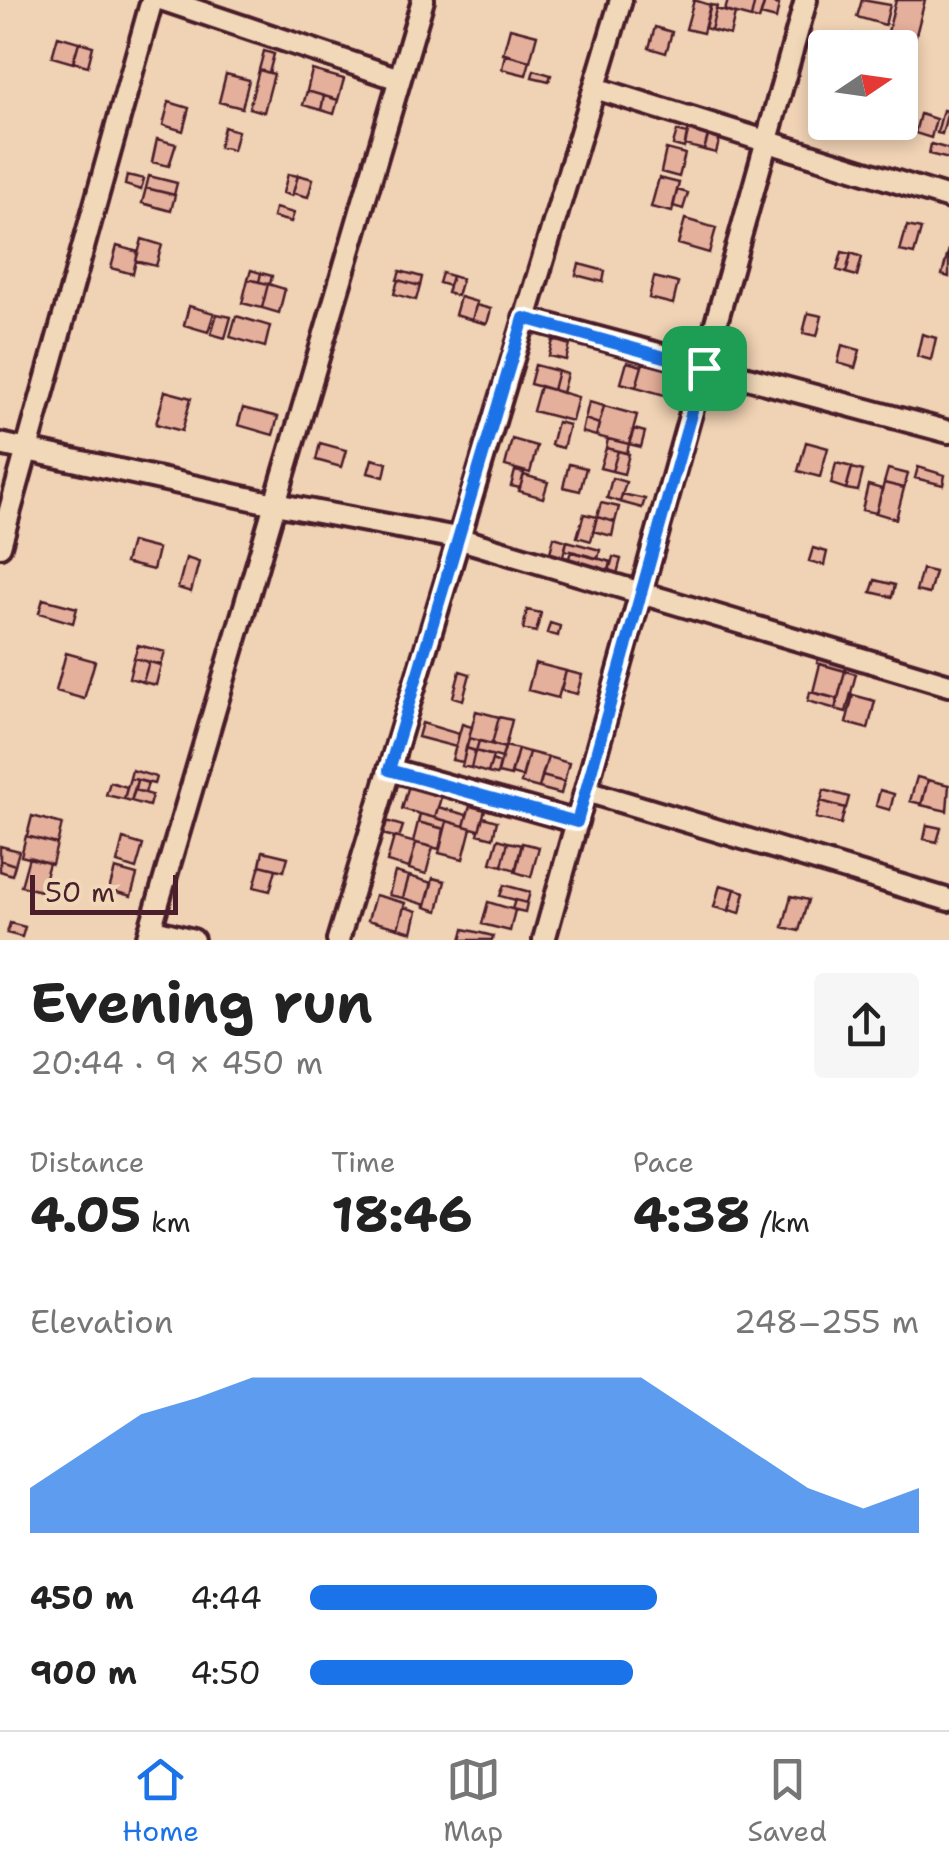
<!DOCTYPE html>
<meta charset="utf-8">
<style>
body{margin:0;font-family:"Shantell Sans",sans-serif;background:#f6f6f6;color:#222;height:100vh;display:flex;flex-direction:column;font-size:38px;white-space:nowrap}
*{box-sizing:border-box;margin:0}
p{font-size:32px;color:#767676}
.icon{flex:none;width:55px;height:55px;fill:none;stroke:currentColor;stroke-width:2;stroke-linecap:round;stroke-linejoin:round}
.map{position:relative;height:940px;overflow:hidden}
.panel{display:flex;flex-direction:column;background:#fff;flex:1}
.panel>*{flex:none}
.needle{width:65px;rotate:77deg}
.fabs{position:absolute;left:808px;top:30px;display:grid;gap:20px}
.fabs a{display:grid;place-items:center;width:110px;height:110px;border-radius:10px;background:#fff;box-shadow:0 5px 15px #0003;font-size:50px}
.scale{position:absolute;left:30px;bottom:25px;width:148px;box-sizing:border-box;padding-left:10px;border:5px solid #4a1f2b;border-top:0;font-size:28px;line-height:35px;white-space:nowrap;color:#4a1f2b;-webkit-text-stroke:8px #f0d8b8;paint-order:stroke}
.pin{position:absolute;display:grid;place-items:center;width:85px;height:85px;color:#fff;margin:-42px;border-radius:20px;box-shadow:0 5px 15px #0006}
.round{display:grid;place-items:center;flex:none;width:105px;height:105px;border-radius:10px;background:#f6f6f6}
.headline{display:flex;align-items:center;justify-content:space-between;height:170px;padding:0 30px}
h1{font-size:55px;font-weight:700;line-height:75px}
.metrics{display:grid;grid-template-columns:repeat(3,1fr);gap:15px;height:170px;padding:10px 30px}
.metrics div{display:grid;align-content:center}
.metrics b{font-size:50px;font-weight:700}
.metrics small{font-size:28px;font-weight:400}
.metrics p{font-size:28px}
.chart{height:280px;padding:20px 30px}
.chart p{display:flex;justify-content:space-between}
.chart svg{width:100%;height:180px;margin-top:10px;fill:#1a73e8;opacity:.7}
ul{padding:0 30px;list-style:none;font-size:32px}
li{display:grid;grid-template-columns:160px 120px 1fr;align-items:center;height:75px}
li i{height:25px;border-radius:12px;background:#1a73e8}
.dock{display:flex;justify-content:space-around;align-items:center;height:140px;border-top:2px solid #e0e0e0;background:#fff;font-size:28px;color:#767676}
.dock a{display:grid;justify-items:center;gap:5px}
.dock .current{color:#1a73e8}
.map>svg:first-child{display:block}
</style>
<div class="map">
<svg width="949" height="940" viewBox="0 0 949 940">
<rect width="100%" height="100%" fill="#f0d2b4"/>
<filter id="ink" filterUnits="userSpaceOnUse"><feTurbulence type="fractalNoise" baseFrequency=".01" numOctaves="2"/><feDisplacementMap in="SourceGraphic" scale="20" xChannelSelector="R" yChannelSelector="G"/><feConvolveMatrix kernelMatrix="1 2 1 2 8 2 1 2 1" color-interpolation-filters="sRGB"/></filter>
<g filter="url(#ink)">
<path fill="#e4af9b" stroke="#4a1f2b" stroke-width="2.5" d="M694,0L710,5L703,33L686,29Z
M728,0H755L751,18L725,11Z
M755,0H765L759,20L751,18Z
M862,0L890,5L885,25L857,17Z
M896,0H925L915,39L888,32Z
M765,1L779,5L776,19L761,15Z
M711,5L717,6L711,30L705,28Z
M716,9L735,14L730,35L711,30Z
M655,27L672,32L666,53L649,48Z
M510,28L537,35L530,61L503,54Z
M853,34L877,41L875,48H849Z
M58,36L79,42L73,63L52,57Z
M79,42L93,46L88,66L73,62Z
M818,43L836,48H825V60L815,57Z
M264,51L274,54L269,73L259,70Z
M505,54L530,61L526,75L502,69Z
M815,57L825,60L823,73L811,70Z
M259,70L274,74L264,112L249,108Z
M312,70L344,79L338,100L307,91Z
M534,70L551,75L549,81L532,77Z
M814,71L825,74V83L812,79Z
M226,74L249,80L242,108L219,102Z
M307,91L324,96L321,110L303,105Z
M324,96L338,100L334,114L321,110Z
M169,102L189,108L183,131L163,125Z
M943,110L948,111L942,134L937,133Z
M920,114L936,119L931,138L915,133Z
M690,124L710,130L704,150L685,145Z
M224,127L238,131L233,150L219,147Z
M677,131L687,134L684,148L673,145Z
M709,131L721,134L716,153L704,150Z
M157,139L176,144L169,166L152,162Z
M931,144L949,149V159L929,154Z
M666,149L685,154L679,177L661,172Z
M288,174L298,176L292,196L283,193Z
M127,175L144,179L141,190L125,185Z
M298,175L313,179L308,197L293,193Z
M149,176L177,183L174,195L146,188Z
M659,178L679,183L672,212L651,207Z
M146,188L175,195L171,211L142,203Z
M677,190L688,193L683,209L673,206Z
M275,208L294,213L291,222L273,217Z
M685,219L716,228L709,253L678,244Z
M907,226L921,229L914,254L900,251Z
M142,239L162,245L156,266L136,261Z
M117,246L138,252L133,274L111,268Z
M949,249V277L942,275Z
M842,252L851,254L846,273L837,270Z
M851,253L862,257L857,276L846,273Z
M579,264L605,271L603,282L576,275Z
M251,270L261,273L259,282L248,279Z
M400,271L422,277L420,286L397,280Z
M261,273L272,276L270,284L259,282Z
M442,273L452,276L449,286L439,283Z
M452,276L462,279L457,296L447,293Z
M654,277L678,283L673,304L649,298Z
M248,279L268,284L262,308L242,303Z
M398,280L420,286L416,300L394,294Z
M268,284L285,289L279,313L262,308Z
M460,297L477,302L472,320L455,315Z
M476,305L491,309L487,324L472,320Z
M189,306L214,313L208,332L184,325Z
M808,313L822,316L817,336L803,333Z
M217,314L231,317L225,338L211,334Z
M236,316L270,326L265,347L230,337Z
M922,334L936,338L931,360L917,356Z
M553,340L570,345L566,360L549,356Z
M842,345L860,350L855,368L838,363Z
M627,362L642,366L636,387L621,383Z
M643,363L675,371L668,396L636,387Z
M535,365L558,371L553,390L530,384Z
M558,371L567,374L562,393L553,390Z
M540,386L578,397L572,421L533,411Z
M165,391L191,398L182,431L156,424Z
M589,402L604,406L599,424L585,419Z
M604,406L637,415L629,444L596,436Z
M243,408L278,417L273,435L238,425Z
M585,419L599,424L596,436L582,432Z
M557,422L569,425L563,448L551,445Z
M634,429L645,432L641,447L629,444Z
M512,439L537,446L530,473L505,466Z
M608,439L629,444L627,453L606,448Z
M806,442L828,448L820,477L798,471Z
M320,443L346,450L341,467L316,460Z
M606,448L618,451L612,471L600,468Z
M618,451L629,454L624,474L612,471Z
M372,459L387,463L384,477L368,473Z
M836,463L852,467L846,489L831,484Z
M569,464L586,468L580,491L563,487Z
M918,467L945,475L943,485L915,478Z
M852,468L863,471L858,491L846,489Z
M888,469L908,474L904,488L884,483Z
M515,471L524,473L520,488L511,486Z
M524,475L548,482L543,498L519,491Z
M612,478L626,482L620,502L607,498Z
M884,483L904,488L896,519L876,513Z
M868,485L882,489L876,513L862,510Z
M622,494L645,499L642,508L620,502Z
M601,503L619,507L615,522L597,517Z
M584,514L597,517L591,541L577,537Z
M597,517L615,522L612,536L593,531Z
M554,537L567,541L561,563L548,560Z
M567,541L600,550L598,559L565,550Z
M131,542L158,549L153,570L125,563Z
M813,548L827,552L824,565L809,561Z
M571,551L611,562L607,579L566,568Z
M613,557L621,559L615,581L607,579Z
M186,558L199,562L191,592L178,588Z
M922,569L935,572L929,594L916,591Z
M875,580L895,585L892,597L871,592Z
M43,599L77,608L73,623L39,613Z
M527,610L541,613L536,632L523,629Z
M550,623L560,626L558,636L547,633Z
M138,645L165,652L161,665L134,658Z
M820,651L849,658L845,671L817,663Z
M66,653L95,661L84,699L56,691Z
M134,658L149,662L143,682L129,678Z
M149,662L161,665L156,685L143,682Z
M535,663L566,671L558,698L528,690Z
M820,664L845,671L838,699L813,692Z
M460,671L470,674L463,700L453,697Z
M566,671L582,675L577,694L561,690Z
M845,671L856,674L846,712L835,709Z
M810,692L838,699L836,709L808,701Z
M853,695L875,701L868,729L846,723Z
M476,711L499,717L492,744L469,738Z
M499,717L512,720L505,748L492,744Z
M422,723L459,734L456,747L418,737Z
M462,724L472,727L463,762L452,760Z
M469,738L479,741L476,751L466,748Z
M479,741L505,748L502,758L476,751Z
M505,746L518,749L511,776L498,773Z
M466,748L475,751L471,768L462,766Z
M518,749L529,752L522,777L511,774Z
M475,751L493,756L488,773L471,768Z
M529,752L548,757L539,788L521,783Z
M548,757L569,763L564,782L542,776Z
M492,760L500,763L497,775L488,773Z
M132,770L156,777L154,784L130,778Z
M542,776L564,782L561,794L539,788Z
M917,777L928,780L922,804L910,801Z
M130,778L137,780L131,801L124,799Z
M137,780L148,783L145,793L135,790Z
M928,780L949,785L947,811L921,805Z
M110,782L127,787L124,799L106,795Z
M409,785L442,794L435,818L402,809Z
M135,790L152,795L149,806L131,801Z
M824,790L849,797L846,808L821,801Z
M880,790L894,794L890,810L876,806Z
M821,801L845,808L841,824L816,818Z
M470,806L485,810L479,830L464,826Z
M438,807L467,815L464,826L435,818Z
M420,814L447,821L445,829L418,822Z
M32,816L62,824L57,844L27,836Z
M483,817L497,821L493,838L478,834Z
M386,821L403,826L399,838L382,834Z
M447,821L471,828L463,859L439,853Z
M418,822L444,829L439,849L413,842Z
M927,825L941,828L937,842L924,839Z
M26,836L57,844L52,864L21,856Z
M394,837L416,843L409,868L387,862Z
M123,839L143,845L136,869L117,863Z
M498,839L508,842L502,866L491,863Z
M508,842L522,845L516,870L502,866Z
M416,843L433,847L426,874L409,869Z
M522,843L539,847L531,877L515,872Z
M0,846L19,851L15,865L0,860Z
M263,851L288,857L284,871L260,865Z
M29,857L49,863L41,891L21,886Z
M0,860L15,865L12,875L0,871Z
M260,865L276,869L270,891L254,887Z
M115,869L137,875L131,896L109,890Z
M395,872L409,876L403,898L389,895Z
M409,876L432,883L426,905L403,898Z
M433,878L445,881L438,911L425,907Z
M504,885L530,892L527,903L500,896Z
M720,885L735,889L729,911L714,907Z
M735,889L745,892L740,913L729,910Z
M375,895L405,903L398,928L368,920Z
M791,896L808,900L799,931L783,927Z
M515,900L527,903L525,912L512,909Z
M488,902L515,910L510,931L482,924Z
M404,907L417,911L412,932L398,928Z
M10,923L25,927L22,937L7,933Z
M464,929L493,936L492,940H461Z"/>
<g fill="none" stroke-linecap="round" stroke-linejoin="round">
<defs>
<path id="minor" d="M164,0L399,79
M595,88L949,198
M524,318L949,432
M0,444L275,504L457,538L949,685
M0,546L152,0
M389,769L577,822
M586,791L949,900
M150,929L193,940
M147,940L423,0
M338,940L621,0
M544,940L806,0"/>
</defs>
<use href="#minor" stroke="#4a1f2b" stroke-width="28"/>
<use href="#minor" stroke="#f0d8b8" stroke-width="20"/>
</g>
</g>
<g fill="none" stroke-linecap="round" stroke-linejoin="round" filter="url(#ink)">
<defs>
<path id="route" d="M524,318L704,368L577,822L389,770Z"/>
</defs>
<use href="#route" stroke="#fff" stroke-width="20"/>
<use href="#route" stroke="#1a73e8" stroke-width="12"/>
</g>
</svg>
<div class="fabs">
<a><svg class="needle" viewBox="-14 -14 28 28"><path d="M0-13l5 13h-10z" fill="#e53935"/><path d="M0 13l5-13h-10z" fill="#767676"/></svg></a>
</div>
<div class="scale">50 m</div>
<div class="pin" style="left:704px;top:368px;background:#1e9e55"><svg class="icon" aria-label="arrive" viewBox="0 0 24 24"><path d="M6 21V4h12l-3 4 3 4H6"/></svg></div>
</div>
<section class="panel">
<div class="headline"><div><h1>Evening run</h1><p>20:44 · 9 × 450 m</p></div><a class="round"><svg class="icon" aria-label="share" viewBox="0 0 24 24"><path d="M12 15V3M7 8l5-5 5 5M5 13v7h14v-7"/></svg></a></div>
<div class="metrics">
<div><p>Distance</p><b>4.05<small> km</small></b></div>
<div><p>Time</p><b>18:46</b></div>
<div><p>Pace</p><b>4:38<small> /km</small></b></div>
</div>
<div class="chart"><p><span>Elevation</span>248–255 m</p>
<svg viewBox="0 0 160 44" preserveAspectRatio="none"><path d="M0 44V33L10 24L20 15L30 11L40 6L50 6L60 6L70 6L80 6L90 6L100 6L110 6L120 15L130 24L140 33L150 38L160 33V44z"/></svg>
</div>
<ul>
<li><b>450 m</b>4:44<i style="width:57%"></i></li>
<li><b>900 m</b>4:50<i style="width:53%"></i></li>
</ul>
</section>
<nav class="dock">
<a class="current"><svg class="icon" aria-label="home" viewBox="0 0 24 24"><path d="M3 11l9-7 9 7M6 9v11h12V9"/></svg>Home</a>
<a><svg class="icon" aria-label="map" viewBox="0 0 24 24"><path d="M3 6l6-2 6 2 6-2v14l-6 2-6-2-6 2zM9 4v14M15 6v14"/></svg>Map</a>
<a><svg class="icon" aria-label="saved" viewBox="0 0 24 24"><path d="M7 4h10v16l-5-4-5 4z"/></svg>Saved</a>
</nav>
